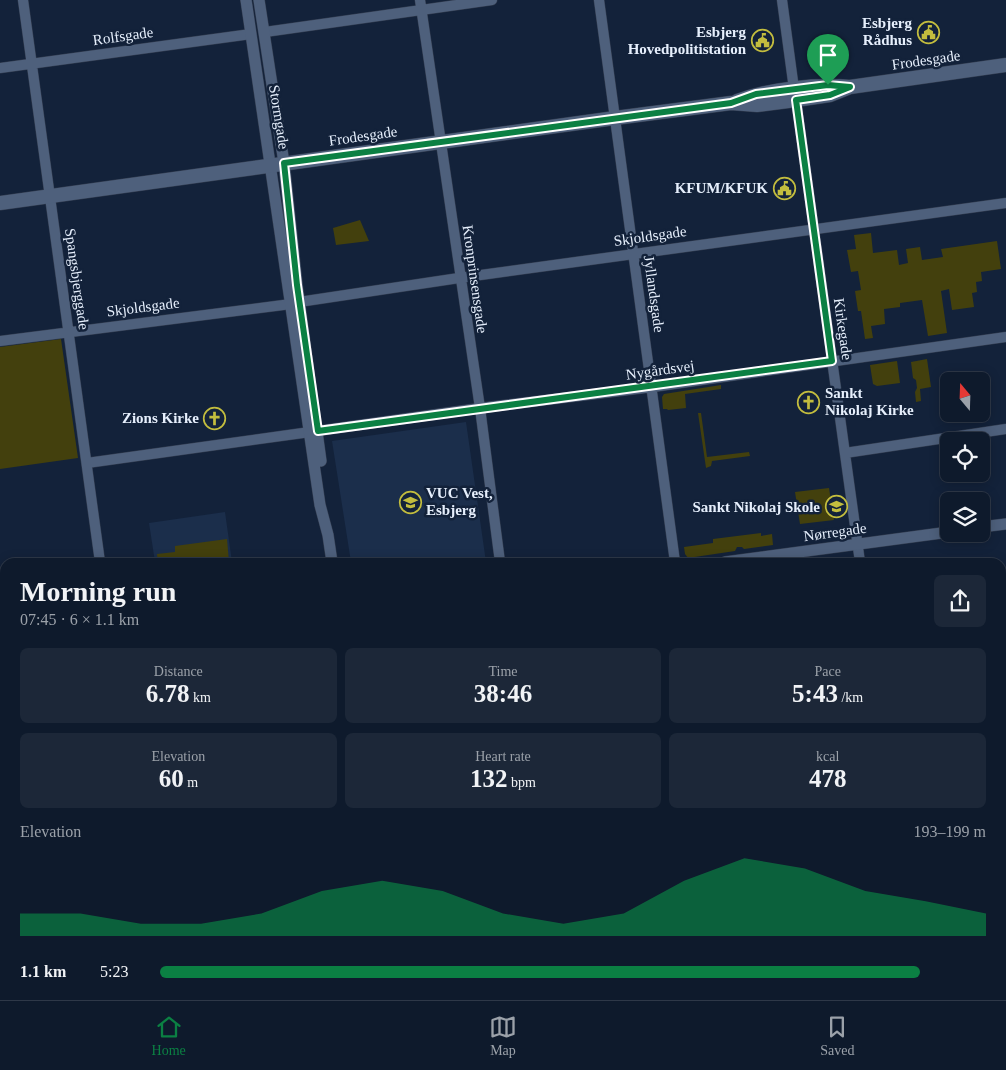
<!DOCTYPE html>
<meta charset="utf-8">
<style>
body{margin:0;font-family:Georgia,serif;background:#1c2738;color:#f1f3f6;height:100vh;display:flex;flex-direction:column;font-size:19px;white-space:nowrap}
*{box-sizing:border-box;margin:0}
p{font-size:16px;color:#9ba1a9}
.icon{flex:none;width:28px;height:28px;fill:none;stroke:currentColor;stroke-width:2;stroke-linecap:round;stroke-linejoin:round}
.map{position:relative;flex:1;overflow:hidden}
.sheet{position:absolute;left:0px;top:558px;width:1006px;height:442px;display:flex;flex-direction:column;background:#0e1a2c;border-radius:15px 15px 0 0;box-shadow:0 2px 12px #0003,0 0 0 1px #2e3848}
.sheet>*{flex:none}
.needle{width:32px;rotate:341deg}
.buttons{position:absolute;left:940px;top:372px;display:grid;gap:10px}
.buttons a{display:grid;place-items:center;width:50px;height:50px;border-radius:8px;background:#0e1a2c;box-shadow:0 2px 12px #0003,0 0 0 1px #2e3848;font-size:25px}
.pin{position:absolute;display:grid;place-items:center;width:42px;height:42px;color:#fff;margin:-51px -21px;border-radius:50% 50% 50% 0;rotate:-45deg;box-shadow:0 0 5px #0007}
.pin .icon{rotate:45deg}
.round{display:grid;place-items:center;flex:none;width:52px;height:52px;border-radius:8px;background:#1c2738}
.head{display:flex;align-items:center;justify-content:space-between;height:85px;padding:0 20px}
h1{font-size:28px;font-weight:600;line-height:38px}
.metrics{display:grid;grid-template-columns:repeat(3,1fr);gap:8px;height:85px;padding:5px 20px}
.metrics div{display:grid;align-content:center;border-radius:8px;background:#1c2738;text-align:center}
.metrics b{font-size:25px;font-weight:600}
.metrics small{font-size:14px;font-weight:400}
.metrics p{font-size:14px}
.chart{height:140px;padding:10px 20px}
.chart p{display:flex;justify-content:space-between}
.chart svg{width:100%;height:90px;margin-top:5px;fill:#0b8043;opacity:.7}
ul{padding:0 20px;list-style:none;font-size:16px}
li{display:grid;grid-template-columns:80px 60px 1fr;align-items:center;height:38px}
li i{height:12px;border-radius:6px;background:#0b8043}
.tabs{display:flex;justify-content:space-around;align-items:center;height:70px;border-top:1px solid #2e3848;background:#0e1a2c;font-size:14px;color:#9ba1a9}
.tabs a{display:grid;justify-items:center;gap:2px}
.tabs .selected{color:#0b8043}
.map>svg:first-child{display:block}
</style>
<div class="map">
<svg width="1006" height="1000" viewBox="0 0 1006 1000">
<rect width="100%" height="100%" fill="#13223a"/>
<path fill="#1b2e4b" d="M466,422L486,562H351L332,441Z
M225,512L232,562H155L149,523Z"/>
<path fill="#43400d" d="M360,220L369,241L336,245L333,228Z
M871,233L873,253L897,250L899,265L908,263L906,249L920,247L922,260L943,257L941,249L997,241L1001,269L981,272L982,281L976,282L977,292L972,293L974,307L952,310L949,289L941,291L947,333L928,336L922,300L900,303V307L884,309L885,324L871,326L873,338L865,339L861,311H858L855,291L861,290L858,271L851,272L847,250L856,249L854,235Z
M61,339L78,458L0,469V347Z
M927,359L931,387L920,389L921,401L916,402L915,392L917,388L916,380L913,378L911,362Z
M897,361L900,383L877,386L873,384L870,365Z
M721,385V389L685,394L686,408L668,410L667,409H663L662,397L664,394Z
M698,413H701L707,457L749,452L750,456L712,461L711,466L706,468Z
M829,488L834,520L800,524L795,492Z
M761,533V536L772,534L773,545L744,549L742,547H737L735,551L688,558L685,554L684,547L713,543V539Z
M227,539L229,562H158L157,554L175,552V546Z"/>
<g fill="none" stroke-linecap="round" stroke-linejoin="round">
<defs>
<path id="pedestrian" d="M743,995L745,1000"/>
<path id="minor" d="M23,0L100,562
M420,0L480,408L500,562
M599,0L675,562
M782,0L794,89
M265,32L492,0
M0,68L251,34
M796,100L860,562
M299,302L459,278L1006,203
M0,341L291,304
M317,431L480,408L653,387L1006,337
M845,453L1006,429
M87,463L310,432
M1001,660L1006,659
M1001,794L1006,793
M0,800L5,799
M0,980L5,975
M159,995L160,1000
M563,995L565,1000
M631,995L633,1000
M918,995L919,1000"/>
<path id="tertiary" d="M246,0L320,505L328,535L332,562
M259,0L284,163L297,285L321,461
M981,527L1006,524
M725,562L949,532
M0,666L5,665
M0,901L5,906
M1001,929H1006
M94,995L99,1000
M392,995L393,1000
M485,1000L522,995"/>
<path id="secondary" d="M737,101C770,89 815,84 850,87L1006,65
M0,203L615,118L731,103L757,105L796,100L830,95L850,87"/>
</defs>
<use href="#pedestrian" stroke="#333d50" stroke-width="8"/>
<use href="#minor" stroke="#333d50" stroke-width="11"/>
<use href="#tertiary" stroke="#333d50" stroke-width="12"/>
<use href="#secondary" stroke="#333d50" stroke-width="15"/>
<use href="#pedestrian" stroke="#4e607c" stroke-width="7"/>
<use href="#minor" stroke="#4e607c" stroke-width="10"/>
<use href="#tertiary" stroke="#4e607c" stroke-width="11"/>
<use href="#secondary" stroke="#4e607c" stroke-width="14"/>
</g>
<g fill="none" stroke-linecap="round" stroke-linejoin="round">
<defs>
<path id="route" d="M828,85L850,87L830,95L796,100L832,361L318,431L297,285L284,163L731,103L756,94Z"/>
</defs>
<use href="#route" stroke="#fff" stroke-width="10"/>
<use href="#route" stroke="#0b8043" stroke-width="6"/>
</g>
<defs>
<symbol id="civic-ring" viewBox="-11 -11 22 22"><circle r="9.5" fill="#13223a" stroke="#c3bd3e" stroke-width="1.5"/><path d="M-.6-6.5H3V-4.5H.6V-3L4-1V1h2V6H-6V1h2V-1L-.6-3ZM-1.2 2.5V6h2.4V2.5Z" fill="#c3bd3e"/></symbol>
<symbol id="church-ring" viewBox="-11 -11 22 22"><circle r="9.5" fill="#13223a" stroke="#c3bd3e" stroke-width="1.5"/><path d="M-1.2-6h2.4v3.5h3.3v2.4h-3.3V6h-2.4V-.1h-3.3v-2.4h3.3Z" fill="#c3bd3e"/></symbol>
<symbol id="school-ring" viewBox="-11 -11 22 22"><circle r="9.5" fill="#13223a" stroke="#c3bd3e" stroke-width="1.5"/><path d="M0-5L7-2L0 1L-7-2ZM-4 1L0 2.5L4 1V4Q0 6-4 4Z" fill="#c3bd3e"/></symbol>
</defs>
<g fill-rule="evenodd">
<use href="#civic-ring" x="916" y="20" width="25" height="25"/>
<use href="#civic-ring" x="750" y="28" width="25" height="25"/>
<use href="#civic-ring" x="772" y="176" width="25" height="25"/>
<use href="#church-ring" x="796" y="390" width="25" height="25"/>
<use href="#church-ring" x="202" y="406" width="25" height="25"/>
<use href="#school-ring" x="398" y="490" width="25" height="25"/>
<use href="#school-ring" x="824" y="494" width="25" height="25"/>
</g>
<g text-anchor="middle" dominant-baseline="central" stroke-width="5" stroke-linejoin="round" paint-order="stroke">
<g font-size="15" font-weight="bold" fill="#e6effc" stroke="#13223a" text-anchor="end">
<text x="912" y="23">Esbjerg<tspan x="912" dy="17">Rådhus</tspan></text>
<text x="746" y="32">Esbjerg<tspan x="746" dy="17">Hovedpolitistation</tspan></text>
<text x="768" y="188">KFUM/KFUK</text>
<text x="825" y="393" text-anchor="start">Sankt<tspan x="825" dy="17">Nikolaj Kirke</tspan></text>
<text x="199" y="418">Zions Kirke</text>
<text x="426" y="493" text-anchor="start">VUC Vest,<tspan x="426" dy="17">Esbjerg</tspan></text>
<text x="820" y="507">Sankt Nikolaj Skole</text>
</g>
<g font-size="15" fill="#e6effc" stroke="#13223a">
<text transform="translate(123 36) rotate(-8)">Rolfsgade</text>
<text transform="translate(926 60) rotate(-8)">Frodesgade</text>
<text transform="translate(279 117) rotate(81)">Stormgade</text>
<text transform="translate(363 136) rotate(-8)">Frodesgade</text>
<text transform="translate(650 236) rotate(-8)">Skjoldsgade</text>
<text transform="translate(77 279) rotate(82)">Spangsbjerggade</text>
<text transform="translate(475 279) rotate(82)">Kronprinsensgade</text>
<text transform="translate(654 294) rotate(82)">Jyllandsgade</text>
<text transform="translate(143 307) rotate(-7)">Skjoldsgade</text>
<text transform="translate(843 329) rotate(82)">Kirkegade</text>
<text transform="translate(660 370) rotate(-8)">Nygårdsvej</text>
<text transform="translate(835 532) rotate(-8)">Nørregade</text>
</g>
</g>
</svg>
<div class="buttons">
<a><svg class="needle" viewBox="-14 -14 28 28"><path d="M0-13l5 13h-10z" fill="#e53935"/><path d="M0 13l5-13h-10z" fill="#9ba1a9"/></svg></a>
<a><svg class="icon" aria-label="locate" viewBox="0 0 24 24"><circle cx="12" cy="12" r="6"/><path d="M12 2v4M12 18v4M2 12h4M18 12h4"/></svg></a>
<a><svg class="icon" aria-label="layers" viewBox="0 0 24 24"><path d="M12 4l9 5-9 5-9-5zM3 14l9 5 9-5"/></svg></a>
</div>
<div class="pin" style="left:828px;top:85px;background:#1e9e55"><svg class="icon" aria-label="arrive" viewBox="0 0 24 24"><path d="M6 21V4h12l-3 4 3 4H6"/></svg></div>
<section class="sheet">
<div class="head"><div><h1>Morning run</h1><p>07:45 · 6 × 1.1 km</p></div><a class="round"><svg class="icon" aria-label="share" viewBox="0 0 24 24"><path d="M12 15V3M7 8l5-5 5 5M5 13v7h14v-7"/></svg></a></div>
<div class="metrics">
<div><p>Distance</p><b>6.78<small> km</small></b></div>
<div><p>Time</p><b>38:46</b></div>
<div><p>Pace</p><b>5:43<small> /km</small></b></div>
</div>
<div class="metrics">
<div><p>Elevation</p><b>60<small> m</small></b></div>
<div><p>Heart rate</p><b>132<small> bpm</small></b></div>
<div><p>kcal</p><b>478</b></div>
</div>
<div class="chart"><p><span>Elevation</span>193–199 m</p>
<svg viewBox="0 0 160 44" preserveAspectRatio="none"><path d="M0 44V33L10 33L20 38L30 38L40 33L50 22L60 17L70 22L80 33L90 38L100 33L110 17L120 6L130 11L140 22L150 27L160 33V44z"/></svg>
</div>
<ul>
<li><b>1.1 km</b>5:23<i style="width:92%"></i></li>
</ul>
</section>
</div>
<nav class="tabs">
<a class="selected"><svg class="icon" aria-label="home" viewBox="0 0 24 24"><path d="M3 11l9-7 9 7M6 9v11h12V9"/></svg>Home</a>
<a><svg class="icon" aria-label="map" viewBox="0 0 24 24"><path d="M3 6l6-2 6 2 6-2v14l-6 2-6-2-6 2zM9 4v14M15 6v14"/></svg>Map</a>
<a><svg class="icon" aria-label="saved" viewBox="0 0 24 24"><path d="M7 4h10v16l-5-4-5 4z"/></svg>Saved</a>
</nav>
